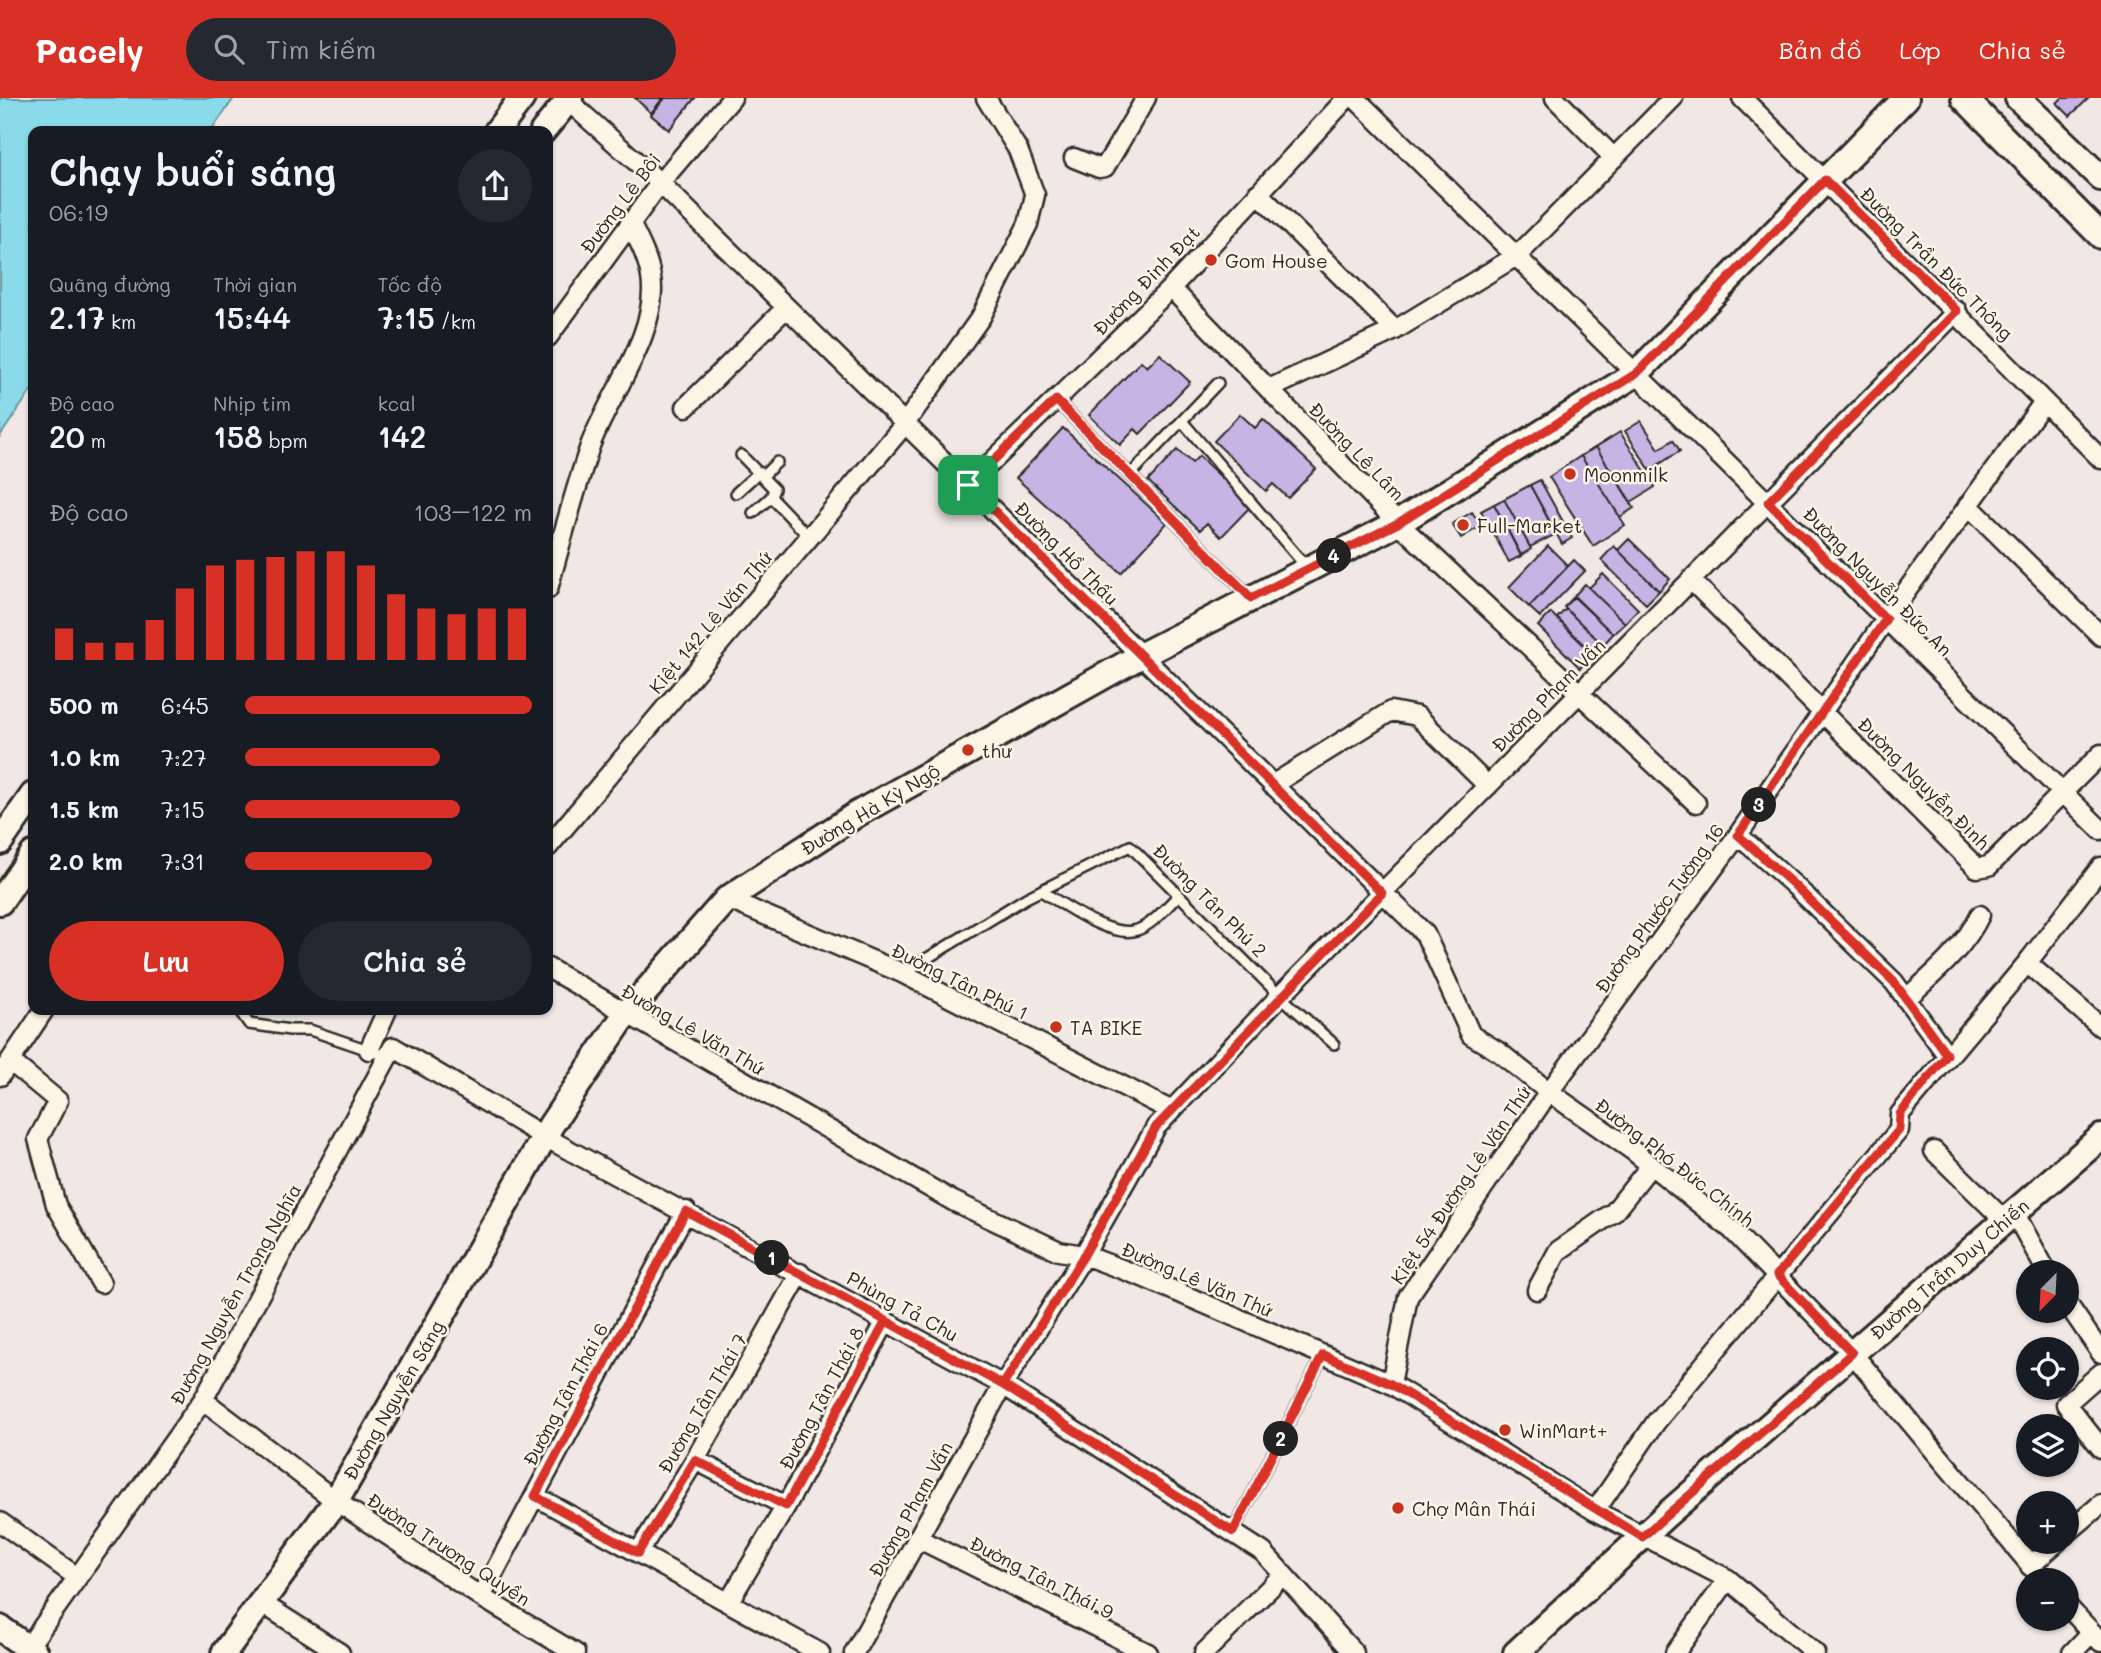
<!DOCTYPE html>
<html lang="vi">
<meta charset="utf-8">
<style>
body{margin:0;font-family:Mali,sans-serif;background:#242831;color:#f1f3f6;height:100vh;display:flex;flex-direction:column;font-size:26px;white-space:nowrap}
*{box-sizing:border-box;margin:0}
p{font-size:23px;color:#9ea1a6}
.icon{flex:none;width:38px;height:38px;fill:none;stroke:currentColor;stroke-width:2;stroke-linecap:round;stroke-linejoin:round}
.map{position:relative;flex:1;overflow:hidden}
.side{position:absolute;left:28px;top:28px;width:525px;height:889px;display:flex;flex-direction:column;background:#171b24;border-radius:14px;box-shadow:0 2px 5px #0004}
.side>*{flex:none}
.needle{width:46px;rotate:204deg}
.fabs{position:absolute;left:2016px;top:1162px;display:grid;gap:14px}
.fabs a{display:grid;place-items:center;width:63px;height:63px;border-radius:50%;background:#171b24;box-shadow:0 2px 5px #0004;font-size:35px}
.pin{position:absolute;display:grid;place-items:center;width:60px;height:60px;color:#fff;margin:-30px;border-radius:14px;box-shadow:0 4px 10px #0006}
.km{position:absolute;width:35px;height:35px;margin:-18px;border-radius:50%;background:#222;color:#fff;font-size:19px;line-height:35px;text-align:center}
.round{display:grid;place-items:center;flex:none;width:74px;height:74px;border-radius:37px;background:#242831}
.overview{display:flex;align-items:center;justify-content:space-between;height:119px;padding:0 21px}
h1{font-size:38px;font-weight:600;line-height:52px}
.stats{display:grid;grid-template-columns:repeat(3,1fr);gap:10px;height:119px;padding:7px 21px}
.stats div{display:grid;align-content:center}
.stats b{font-size:30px;font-weight:600}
.stats small{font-size:19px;font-weight:400}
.stats p{font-size:19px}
.chart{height:196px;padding:14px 21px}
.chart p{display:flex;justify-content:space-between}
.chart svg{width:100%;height:126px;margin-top:7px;stroke:#d93025;stroke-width:6}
.action{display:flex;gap:14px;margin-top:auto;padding:14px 21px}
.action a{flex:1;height:80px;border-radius:42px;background:#d93025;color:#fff;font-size:28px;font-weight:600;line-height:80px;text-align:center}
.action a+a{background:#242831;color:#f1f3f6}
ul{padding:0 21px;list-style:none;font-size:23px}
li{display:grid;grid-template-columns:112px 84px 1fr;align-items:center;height:52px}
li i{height:18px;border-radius:9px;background:#d93025}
header{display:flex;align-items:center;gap:42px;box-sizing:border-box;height:98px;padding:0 35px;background:#d93025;color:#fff}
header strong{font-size:33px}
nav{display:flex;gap:38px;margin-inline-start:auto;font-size:24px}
.search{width:490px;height:63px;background:#242831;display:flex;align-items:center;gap:18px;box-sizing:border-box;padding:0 24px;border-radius:38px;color:#9ea1a6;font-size:26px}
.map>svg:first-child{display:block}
</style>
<header>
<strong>Pacely</strong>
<div class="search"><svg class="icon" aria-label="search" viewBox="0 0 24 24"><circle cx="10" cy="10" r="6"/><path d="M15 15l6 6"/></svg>Tìm kiếm</div>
<nav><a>Bản đồ</a><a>Lớp</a><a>Chia sẻ</a></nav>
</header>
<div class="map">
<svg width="2101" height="1555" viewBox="0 0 2101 1555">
<rect width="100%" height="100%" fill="#f1e8e5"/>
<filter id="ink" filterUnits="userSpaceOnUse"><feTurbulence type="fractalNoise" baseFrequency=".0143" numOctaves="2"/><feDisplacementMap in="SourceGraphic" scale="14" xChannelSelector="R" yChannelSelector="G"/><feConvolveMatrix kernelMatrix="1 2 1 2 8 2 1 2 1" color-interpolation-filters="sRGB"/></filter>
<g filter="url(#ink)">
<path fill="#8bdae9" stroke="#65949d" stroke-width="2" d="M0,0H234L211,33H33V290L0,338Z"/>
<path fill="#c7b4e4" stroke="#2b2b2b" stroke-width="2" d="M635,0H663L651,15Z
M665,0H695L669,32L651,17Z
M2089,0L2070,18L2057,5L2062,0Z
M1160,256L1190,284L1140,336L1135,331L1120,347L1089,317L1141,263L1147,269Z
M1240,316L1255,330L1263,321L1316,371L1288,400L1273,386L1266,393L1214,343Z
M1641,323L1659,351L1673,342L1680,353L1650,372L1625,333Z
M1063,330L1167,425L1121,475L1016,380Z
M1620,334L1655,389L1631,404L1596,349Z
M1596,349L1634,410L1620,419L1581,358Z
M1177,352L1192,365L1199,358L1251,408L1221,439L1207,425L1200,432L1148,383Z
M1581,358L1625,427L1593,448L1549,379Z
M1540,382L1572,440L1562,446L1530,387Z
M1530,387L1556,436L1530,449L1504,401Z
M1504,401L1531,451L1521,457L1494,406Z
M1494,406L1521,458L1509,464L1481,413Z
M1472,414L1481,428L1461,440L1452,426Z
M1629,441L1670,481L1659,493L1618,452Z
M1548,448L1568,468L1529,509L1509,489Z
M1614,448L1659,493L1646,506L1601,462Z
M1574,462L1585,473L1540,519L1529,509Z
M1603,476L1638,511L1625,525L1589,490Z
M1585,486L1625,525L1613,536L1574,498Z
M1574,499L1613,536L1603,547L1564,509Z
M1566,511L1603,547L1593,556L1557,520Z
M1551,515L1593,556L1580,570L1538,528Z"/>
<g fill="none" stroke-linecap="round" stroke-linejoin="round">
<defs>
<path id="lane" d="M1056,302L1250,499
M1182,323L1308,471
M741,357L774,391L771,399
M1130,377L1218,285
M763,378L777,364
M736,395L759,374
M753,415L771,399L809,439
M1041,793C1064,806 1110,841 1137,832C1153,827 1167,808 1179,797
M903,875L1026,800L1130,748L1280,898L1334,946
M239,912L249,926L290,932H310L389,959
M1233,1434L1323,1257"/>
<path id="street" d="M565,0L660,85L1425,836L1471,937L1499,954L1549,994L1632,1052L1731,1131L1852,1255L2043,1482
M1355,0L2101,732
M1555,0L1614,60
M1742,0L2101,361
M1074,60L1099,70L1105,69L1146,0
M1258,95L1395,232
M1171,190L1398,425L1696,705
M548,239L660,85L732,0
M1269,291L1395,232L1518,157L1673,0
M686,309L786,210
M968,387L1171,190L1347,0
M1968,407L2101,538
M1691,482L1977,770L1989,768L2101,656
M548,491C561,443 574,395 590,348C608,298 660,234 651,179C648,160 639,143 630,125
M1272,687L1391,613L1417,618L1488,688
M1738,737L1794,787L1894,884L1947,957
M548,749L904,327L981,219L1028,126L1035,97L1018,52L986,0
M727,801L902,875L1170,1012
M2027,865L2101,929
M548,870L953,1103L1059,1153L1084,1157L1140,1178L1391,1286L1595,1413L1728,1481L1815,1555
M1906,901C1934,875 1963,852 1980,817
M369,952L387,912
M10,963L58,1003L38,1041L56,1107L101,1185
M0,978L44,912
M1934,1053L2004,1122
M2014,1114L2047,1174
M1537,1192L1558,1153L1614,1114L1651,1067
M2067,1205L2101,1255
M2101,1275L2066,1306L2101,1350
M1391,1286L1408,1199L1549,994L1738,737L1886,521L2043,305
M203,1302L336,1403L481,1499L575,1555
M695,1362L786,1408
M535,1398L820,1555
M1595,1413L1656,1324L1899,1032L1900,1016L2027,865L2101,769
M0,1424L77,1479
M2067,1435L2101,1406
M917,1440L1148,1555
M638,1455L695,1362L800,1175
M2030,1468L2057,1444
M481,1499L686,1113
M260,1504L340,1555
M728,1505L786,1408L886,1223
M2067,1508L2101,1544
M24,1555L203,1302L393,949L543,1038L1003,1287L1263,1454L1354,1555
M854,1555L1003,1287L1084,1157L1156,1029L1280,898L1957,213
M1204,1555L1282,1478
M1675,1555L1728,1481
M2072,1555L2091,1535"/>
<path id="secondary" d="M1964,0L2101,138
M2018,0L2101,80
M497,33L522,0
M543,33L570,0
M0,744L33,697
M0,804L33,756
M0,1530L35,1555
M224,1555L336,1403L551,1027L625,917L727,801L857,716L1140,558L1398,425L1637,275L1906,0
M1516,1555L1665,1418L2101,1039"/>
</defs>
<use href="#lane" stroke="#2b2b2b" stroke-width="14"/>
<use href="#street" stroke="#2b2b2b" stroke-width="23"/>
<use href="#secondary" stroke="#2b2b2b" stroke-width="30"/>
<use href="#lane" stroke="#fcf5e5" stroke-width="9"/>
<use href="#street" stroke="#fcf5e5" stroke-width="18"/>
<use href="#secondary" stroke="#fcf5e5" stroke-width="24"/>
</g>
</g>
<g fill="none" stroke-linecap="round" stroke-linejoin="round" filter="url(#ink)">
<defs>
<path id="route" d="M968,387L1382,795L1156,1029L1084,1157L1003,1287L686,1113L535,1398L638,1455L695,1362L786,1408L886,1223L1003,1287L1233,1434L1323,1257L1391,1286L1642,1439L1852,1255L1777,1177L1899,1032L1900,1016L1947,957L1894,884L1794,787L1738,737L1886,521L1768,404L1957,213L1825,82L1637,275L1398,425L1251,500L1056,302L968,387"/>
</defs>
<use href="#route" stroke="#fff" stroke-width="14"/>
<use href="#route" stroke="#d93025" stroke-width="9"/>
</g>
<g fill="#c8321e" stroke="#fcf5e5" stroke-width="2.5">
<circle cx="1211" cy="162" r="7"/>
<circle cx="1570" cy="376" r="7"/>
<circle cx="1463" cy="427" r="7"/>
<circle cx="968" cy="652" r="7"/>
<circle cx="1056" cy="929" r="7"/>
<circle cx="1505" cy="1332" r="7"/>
<circle cx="1398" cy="1410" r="7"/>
</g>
<g text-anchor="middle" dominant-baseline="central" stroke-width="5" stroke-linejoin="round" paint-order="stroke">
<g font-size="19" fill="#2b2b2b" stroke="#fcf5e5">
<text transform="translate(620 105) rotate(-53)">Đường Lê Bôi</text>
<text transform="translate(1937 165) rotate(45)">Đường Trần Đức Thông</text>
<text transform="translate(1146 182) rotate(-46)">Đường Đinh Đạt</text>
<text transform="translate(1357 353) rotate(46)">Đường Lê Lâm</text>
<text transform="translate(1067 455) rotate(45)">Đường Hồ Thấu</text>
<text transform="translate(1878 483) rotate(45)">Đường Nguyễn Đức An</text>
<text transform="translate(710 524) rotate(-50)">Kiệt 142 Lê Văn Thứ</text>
<text transform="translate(1548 597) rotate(-45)">Đường Phạm Vấn</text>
<text transform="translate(1924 685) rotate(45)">Đường Nguyễn Đình</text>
<text transform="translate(870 711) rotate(-31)">Đường Hà Kỳ Ngộ</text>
<text transform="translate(1210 802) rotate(45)">Đường Tân Phú 2</text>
<text transform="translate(1659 810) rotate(-54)">Đường Phước Tường 16</text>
<text transform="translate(960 883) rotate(26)">Đường Tân Phú 1</text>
<text transform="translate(693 931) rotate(30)">Đường Lê Văn Thứ</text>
<text transform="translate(1675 1064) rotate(38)">Đường Phó Đức Chính</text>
<text transform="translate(1460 1087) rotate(-56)">Kiệt 54 Đường Lê Văn Thứ</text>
<text transform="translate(1949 1171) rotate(-41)">Đường Trần Duy Chiến</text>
<text transform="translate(1197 1181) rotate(23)">Đường Lê Văn Thứ</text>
<text transform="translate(235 1196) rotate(-61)">Đường Nguyễn Trọng Nghĩa</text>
<text transform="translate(903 1208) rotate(29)">Phùng Tả Chu</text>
<text transform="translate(565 1296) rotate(-62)">Đường Tân Thái 6</text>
<text transform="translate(821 1300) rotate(-62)">Đường Tân Thái 8</text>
<text transform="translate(393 1302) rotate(-60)">Đường Nguyễn Sáng</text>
<text transform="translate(702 1305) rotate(-60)">Đường Tân Thái 7</text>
<text transform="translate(910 1411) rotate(-61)">Đường Phạm Vấn</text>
<text transform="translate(449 1451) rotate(33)">Đường Trương Quyền</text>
<text transform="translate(1042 1479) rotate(27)">Đường Tân Thái 9</text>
</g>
<g font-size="19" fill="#2b2b2b" stroke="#fcf5e5" text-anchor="start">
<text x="1225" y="162">Gom House</text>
<text x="1584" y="376">Moonmilk</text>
<text x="1477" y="427">Full-Market</text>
<text x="982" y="652">thư</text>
<text x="1070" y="929">TA BIKE</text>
<text x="1519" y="1332">WinMart+</text>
<text x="1412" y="1410">Chợ Mân Thái</text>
</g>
</g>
</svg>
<div class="fabs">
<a><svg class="needle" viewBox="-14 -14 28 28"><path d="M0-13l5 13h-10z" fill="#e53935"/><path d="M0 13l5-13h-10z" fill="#9ea1a6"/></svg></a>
<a><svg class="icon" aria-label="locate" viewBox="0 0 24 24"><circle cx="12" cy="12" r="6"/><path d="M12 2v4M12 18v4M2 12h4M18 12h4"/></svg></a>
<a><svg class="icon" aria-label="layers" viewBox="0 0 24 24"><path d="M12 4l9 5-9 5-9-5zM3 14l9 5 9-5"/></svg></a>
<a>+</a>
<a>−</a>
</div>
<div class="pin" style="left:968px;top:387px;background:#1e9e55"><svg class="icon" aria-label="arrive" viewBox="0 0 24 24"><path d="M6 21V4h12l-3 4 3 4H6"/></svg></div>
<b class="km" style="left:772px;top:1160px">1</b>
<b class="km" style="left:1281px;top:1341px">2</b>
<b class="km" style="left:1759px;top:707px">3</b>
<b class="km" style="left:1334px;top:458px">4</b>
<section class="side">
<div class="overview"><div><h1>Chạy buổi sáng</h1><p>06:19</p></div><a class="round"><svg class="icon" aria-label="share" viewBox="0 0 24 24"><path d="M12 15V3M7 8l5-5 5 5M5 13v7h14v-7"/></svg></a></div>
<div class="stats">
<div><p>Quãng đường</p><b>2.17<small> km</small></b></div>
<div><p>Thời gian</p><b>15:44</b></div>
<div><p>Tốc độ</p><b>7:15<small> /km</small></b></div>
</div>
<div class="stats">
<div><p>Độ cao</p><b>20<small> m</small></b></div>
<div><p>Nhịp tim</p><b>158<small> bpm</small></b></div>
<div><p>kcal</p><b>142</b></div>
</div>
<div class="chart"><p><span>Độ cao</span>103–122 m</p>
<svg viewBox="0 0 160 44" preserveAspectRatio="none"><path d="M5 44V33M15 44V38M25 44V38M35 44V30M45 44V19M55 44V11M65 44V9M75 44V8M85 44V6M95 44V6M105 44V11M115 44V21M125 44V26M135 44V28M145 44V26M155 44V26"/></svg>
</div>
<ul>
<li><b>500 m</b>6:45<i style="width:100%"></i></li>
<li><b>1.0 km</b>7:27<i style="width:68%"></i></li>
<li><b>1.5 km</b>7:15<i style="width:75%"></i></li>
<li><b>2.0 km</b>7:31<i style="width:65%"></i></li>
</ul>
<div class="action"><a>Lưu</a><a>Chia sẻ</a></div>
</section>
</div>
